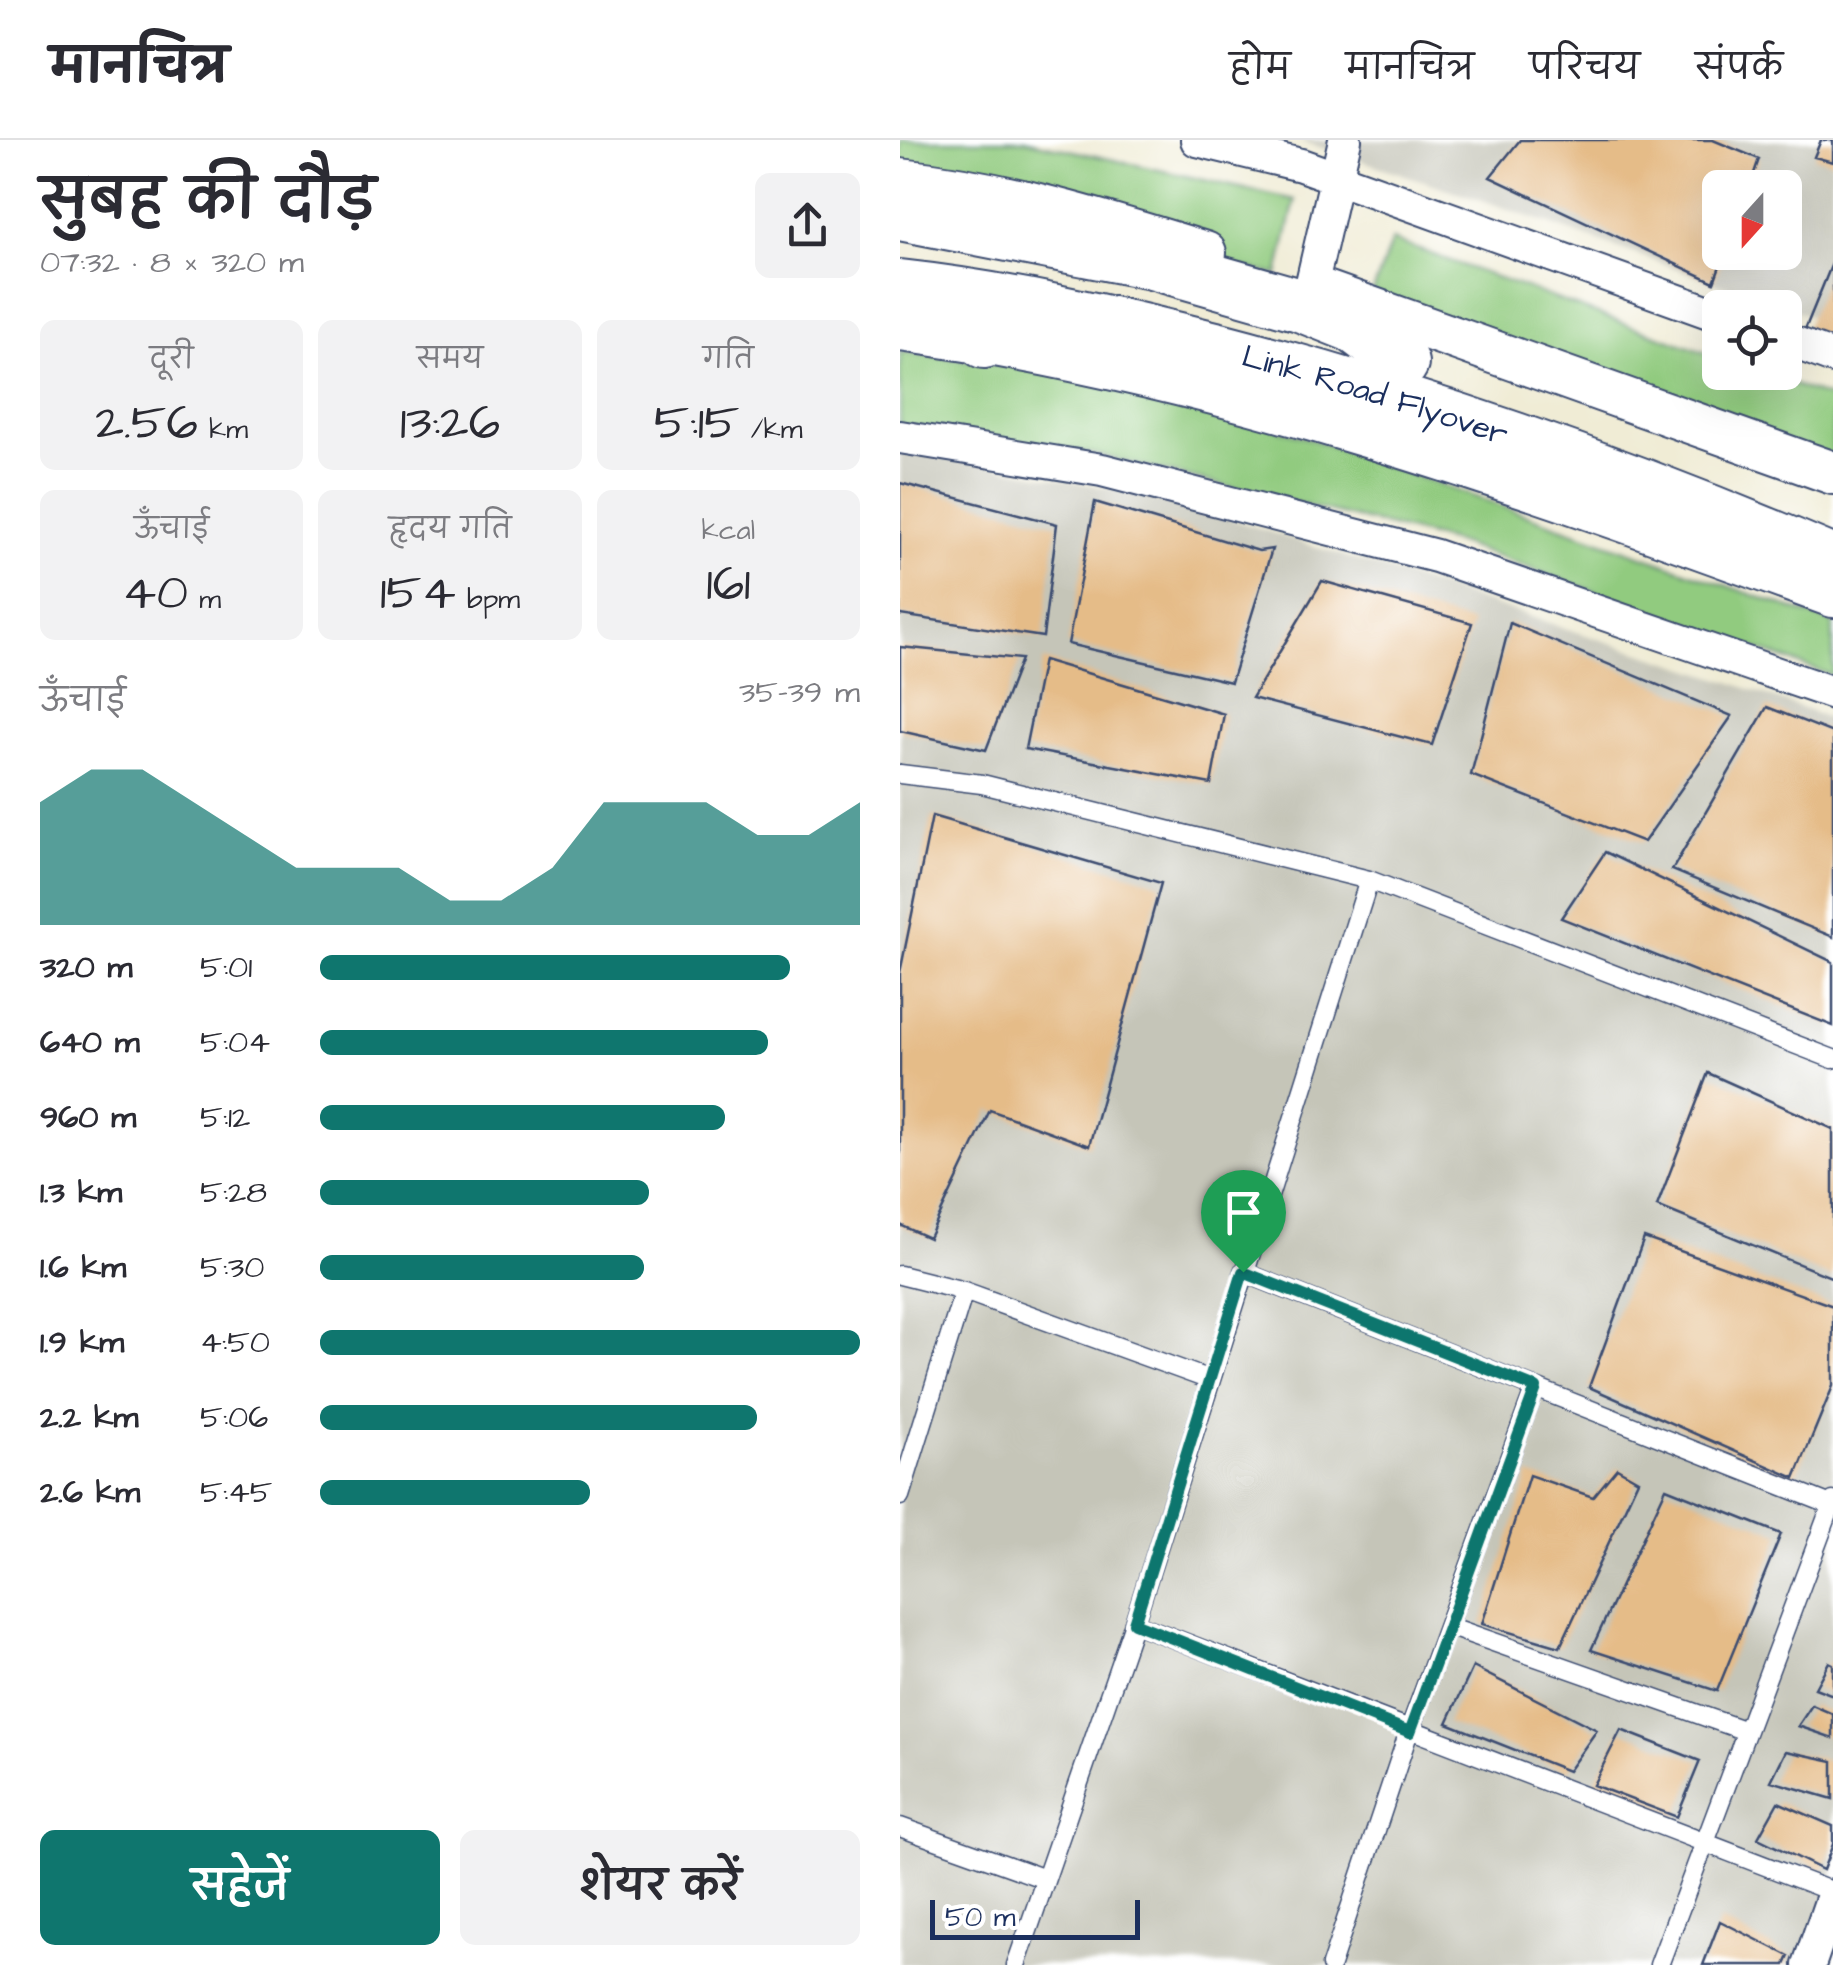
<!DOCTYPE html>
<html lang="hi">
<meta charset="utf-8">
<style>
body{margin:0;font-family:"Architects Daughter","Playpen Sans Deva",sans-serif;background:#f2f2f3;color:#2b2b33;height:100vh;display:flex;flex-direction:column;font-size:38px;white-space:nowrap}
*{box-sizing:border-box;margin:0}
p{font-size:32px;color:#7c7c81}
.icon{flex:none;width:55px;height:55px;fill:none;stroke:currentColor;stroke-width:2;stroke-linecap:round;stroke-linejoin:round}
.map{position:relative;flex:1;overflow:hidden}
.panel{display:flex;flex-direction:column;background:#fff;width:900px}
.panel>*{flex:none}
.needle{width:65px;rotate:201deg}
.controls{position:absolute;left:802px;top:30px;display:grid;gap:20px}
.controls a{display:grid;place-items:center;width:100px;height:100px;border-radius:15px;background:#fff;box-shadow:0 10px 40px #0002;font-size:50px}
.scale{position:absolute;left:30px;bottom:25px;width:210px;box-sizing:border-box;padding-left:10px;border:5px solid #1b2f5e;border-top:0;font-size:28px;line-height:35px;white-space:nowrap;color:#1b2f5e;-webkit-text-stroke:8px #fff;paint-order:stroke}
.pin{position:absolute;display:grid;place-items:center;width:85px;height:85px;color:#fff;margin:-102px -42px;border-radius:50% 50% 50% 0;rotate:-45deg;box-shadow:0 0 10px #0007}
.pin .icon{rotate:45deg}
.round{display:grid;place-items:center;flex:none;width:105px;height:105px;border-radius:15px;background:#f2f2f3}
.overview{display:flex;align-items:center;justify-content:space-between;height:170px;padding:0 40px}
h1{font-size:55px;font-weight:600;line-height:75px}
.stats{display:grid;grid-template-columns:repeat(3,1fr);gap:15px;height:170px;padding:10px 40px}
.stats div{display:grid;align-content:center;border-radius:15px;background:#f2f2f3;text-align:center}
.stats b{font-size:50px;font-weight:600}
.stats small{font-size:28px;font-weight:400}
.stats p{font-size:28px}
.chart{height:280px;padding:20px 40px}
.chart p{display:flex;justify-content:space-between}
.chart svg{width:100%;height:180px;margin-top:10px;fill:#0f766e;opacity:.7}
.action{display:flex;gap:20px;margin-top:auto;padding:20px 40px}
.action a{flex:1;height:115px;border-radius:15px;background:#0f766e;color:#fff;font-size:40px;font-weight:600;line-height:115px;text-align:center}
.action a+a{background:#f2f2f3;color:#2b2b33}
ul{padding:0 40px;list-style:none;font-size:32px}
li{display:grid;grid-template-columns:160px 120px 1fr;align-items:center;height:75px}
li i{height:25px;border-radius:12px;background:#0f766e}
header{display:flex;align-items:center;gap:60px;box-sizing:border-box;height:140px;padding:0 50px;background:#fff;border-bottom:2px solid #e1e1e2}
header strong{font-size:48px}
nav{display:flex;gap:55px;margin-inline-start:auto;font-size:35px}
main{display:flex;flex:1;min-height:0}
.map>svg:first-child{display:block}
</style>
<header>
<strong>मानचित्र</strong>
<nav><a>होम</a><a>मानचित्र</a><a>परिचय</a><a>संपर्क</a></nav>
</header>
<main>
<section class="panel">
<div class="overview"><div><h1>सुबह की दौड़</h1><p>07:32 · 8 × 320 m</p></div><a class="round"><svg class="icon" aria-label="share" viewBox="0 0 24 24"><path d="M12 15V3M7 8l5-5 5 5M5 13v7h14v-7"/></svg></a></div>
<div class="stats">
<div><p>दूरी</p><b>2.56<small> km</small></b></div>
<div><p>समय</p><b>13:26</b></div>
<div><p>गति</p><b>5:15<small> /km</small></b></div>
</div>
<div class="stats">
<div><p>ऊँचाई</p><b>40<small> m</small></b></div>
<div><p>हृदय गति</p><b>154<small> bpm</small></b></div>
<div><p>kcal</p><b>161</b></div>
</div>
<div class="chart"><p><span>ऊँचाई</span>35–39 m</p>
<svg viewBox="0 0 160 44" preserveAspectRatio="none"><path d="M0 44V14L10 6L20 6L30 14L40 22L50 30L60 30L70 30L80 38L90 38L100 30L110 14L120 14L130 14L140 22L150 22L160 14V44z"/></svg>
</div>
<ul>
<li><b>320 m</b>5:01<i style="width:87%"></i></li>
<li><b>640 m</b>5:04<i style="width:83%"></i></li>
<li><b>960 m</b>5:12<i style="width:75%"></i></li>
<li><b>1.3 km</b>5:28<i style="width:61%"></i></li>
<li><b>1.6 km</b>5:30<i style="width:60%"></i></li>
<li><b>1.9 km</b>4:50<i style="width:100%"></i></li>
<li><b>2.2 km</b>5:06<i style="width:81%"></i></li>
<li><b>2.6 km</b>5:45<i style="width:50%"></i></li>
</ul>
<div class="action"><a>सहेजें</a><a>शेयर करें</a></div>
</section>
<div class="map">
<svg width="933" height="1825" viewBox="0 0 933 1825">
<rect width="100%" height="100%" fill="#fff"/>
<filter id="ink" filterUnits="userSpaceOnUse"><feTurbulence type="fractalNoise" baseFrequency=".01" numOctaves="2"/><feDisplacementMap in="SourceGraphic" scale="20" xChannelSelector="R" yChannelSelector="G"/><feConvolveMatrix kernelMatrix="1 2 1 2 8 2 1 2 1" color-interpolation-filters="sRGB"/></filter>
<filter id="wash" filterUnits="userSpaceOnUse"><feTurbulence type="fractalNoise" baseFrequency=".0048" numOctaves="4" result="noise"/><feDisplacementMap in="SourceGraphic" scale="40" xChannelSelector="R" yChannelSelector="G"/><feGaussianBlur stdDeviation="2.25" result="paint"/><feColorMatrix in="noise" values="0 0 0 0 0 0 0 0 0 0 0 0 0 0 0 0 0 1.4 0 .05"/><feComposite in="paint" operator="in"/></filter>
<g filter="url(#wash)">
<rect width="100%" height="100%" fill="#f0ecd5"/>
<path fill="#c5c5b8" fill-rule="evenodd" d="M397,0H933V184L579,59ZM820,48H885V112H820Z
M0,308L279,362L830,542L933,580V1742L905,1825H0Z"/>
<path fill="#91cb7f" stroke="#567d6e" stroke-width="2.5" d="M0,0H124L395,60L378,135L0,56Z
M492,100L820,218V232L861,233L933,259V335L467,167Z
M0,212L201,236L411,299L933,483V536L555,402L194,314L0,288Z"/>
<g id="blocks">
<path fill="#e5bc88" d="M620,0H813L859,19L849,48H820V112H825L814,142L590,37Z
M921,0H933V22L914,17Z
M933,121V201L904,192Z
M0,343L157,384L143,497L0,475Z
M195,362L359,411L372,409L331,542L168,504Z
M422,441L572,483L532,605L352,558Z
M610,483L832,576L744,702L571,635Z
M0,507L121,519L86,610L0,591Z
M143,520L324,574L311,644L125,609Z
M867,567L933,593V797L772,730Z
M32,676L261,743L189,1006L90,970L29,1098L0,1085V833Z
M705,712L933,822V886L661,778Z
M808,933L933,989V1138L757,1066Z
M744,1098L933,1166V1246L895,1338L689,1247Z
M717,1328L738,1340L660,1507L582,1484L629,1335L693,1357Z
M766,1348L881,1394L817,1551L691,1510Z
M929,1522L933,1524V1555L915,1548Z
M573,1527L697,1590L668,1631L547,1583Z
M912,1565L933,1574V1598L898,1586Z
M721,1590L800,1621L777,1677L693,1645Z
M886,1611L933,1621V1659L871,1641Z
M878,1662L933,1686V1704L923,1730L858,1698Z
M820,1781L889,1816L885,1825H803Z"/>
</g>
</g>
<g filter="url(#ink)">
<use href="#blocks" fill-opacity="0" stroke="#3b4b70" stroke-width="2.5"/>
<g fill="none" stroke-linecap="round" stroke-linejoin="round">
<defs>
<path id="service" d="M0,634L82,644L469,740L933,919
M343,1132L931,1365
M0,1135L64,1151L310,1240
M0,1356L64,1151
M234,1483L933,1752
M548,1486L846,1591
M0,1687L145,1739
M116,1825L234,1483L469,740
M431,1825L509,1591L635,1248
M759,1825L933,1361"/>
<path id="minor" d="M297,0L401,25L820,176
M411,147L445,0
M885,199L933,217
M0,297L202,330L536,416L933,553
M909,1825L933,1756"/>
<path id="tertiary" d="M0,40C105,51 205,82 305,113
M420,150L933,333
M0,190C321,234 630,345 933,456"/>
<g id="primary">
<path d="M0,74L252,123L400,165L453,186L502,223"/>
<path id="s1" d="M0,146C109,158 213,182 319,209C530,264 733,336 933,422"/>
<path d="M84,202L96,188L159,200"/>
</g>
</defs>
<use href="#service" stroke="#3b4b70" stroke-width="21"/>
<use href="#minor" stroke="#3b4b70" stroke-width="36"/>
<use href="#tertiary" stroke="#3b4b70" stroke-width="46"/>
<use href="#primary" stroke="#3b4b70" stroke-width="56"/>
<use href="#service" stroke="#fff" stroke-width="18"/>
<use href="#minor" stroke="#fff" stroke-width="32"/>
<use href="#tertiary" stroke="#fff" stroke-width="42"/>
<use href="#primary" stroke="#fff" stroke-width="52"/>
</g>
</g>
<g fill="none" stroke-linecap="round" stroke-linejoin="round" filter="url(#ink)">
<defs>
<path id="route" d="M343,1132L636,1248L510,1592L234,1483Z"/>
</defs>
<use href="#route" stroke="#fff" stroke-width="20"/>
<use href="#route" stroke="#0f766e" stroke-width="12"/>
</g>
<g text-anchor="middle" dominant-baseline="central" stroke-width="9" stroke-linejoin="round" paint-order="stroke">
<g font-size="32" fill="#1b2f5e" stroke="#fff">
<text stroke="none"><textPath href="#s1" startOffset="488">Link Road Flyover</textPath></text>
</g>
</g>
</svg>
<div class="controls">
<a><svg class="needle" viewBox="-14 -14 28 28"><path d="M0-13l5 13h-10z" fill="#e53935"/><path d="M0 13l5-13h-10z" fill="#7c7c81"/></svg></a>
<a><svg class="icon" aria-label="locate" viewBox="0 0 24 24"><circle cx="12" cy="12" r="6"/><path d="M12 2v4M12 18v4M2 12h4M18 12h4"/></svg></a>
</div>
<div class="scale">50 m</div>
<div class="pin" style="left:343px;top:1132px;background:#1e9e55"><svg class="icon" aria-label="arrive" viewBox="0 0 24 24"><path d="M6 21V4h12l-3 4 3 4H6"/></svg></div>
</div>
</main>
